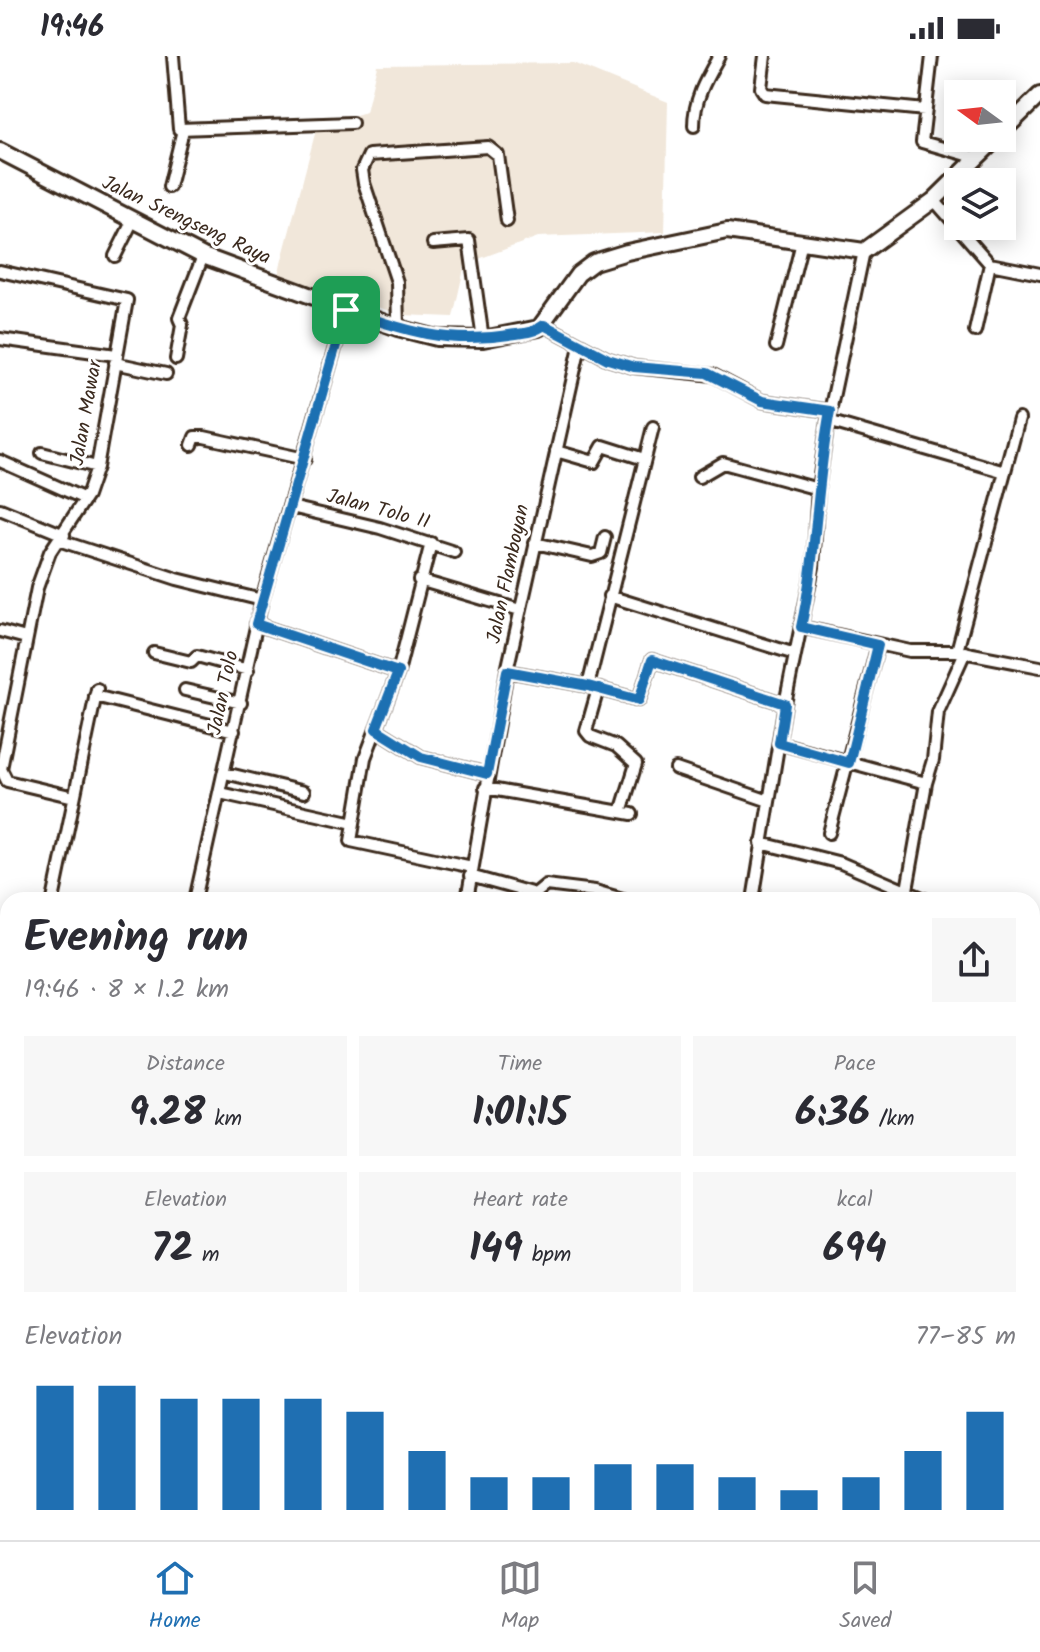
<!DOCTYPE html>
<meta charset="utf-8">
<style>
body{margin:0;font-family:Kalam,sans-serif;background:#f7f7f7;color:#2b2b33;height:100vh;display:flex;flex-direction:column;font-size:30px;white-space:nowrap}
*{box-sizing:border-box;margin:0}
p{font-size:26px;color:#7c7c81}
.icon{flex:none;width:44px;height:44px;fill:none;stroke:currentColor;stroke-width:2;stroke-linecap:round;stroke-linejoin:round}
.map{position:relative;flex:1;overflow:hidden}
.panel{position:absolute;left:0px;top:836px;width:1040px;height:648px;display:flex;flex-direction:column;background:#fff;border-radius:24px 24px 0 0;box-shadow:0 4px 20px #0003}
.panel>*{flex:none}
.needle{width:52px;rotate:285deg}
.controls{position:absolute;left:944px;top:24px;display:grid;gap:16px}
.controls a{display:grid;place-items:center;width:72px;height:72px;border-radius:0px;background:#fff;box-shadow:0 4px 20px #0003;font-size:40px}
.pin{position:absolute;display:grid;place-items:center;width:68px;height:68px;color:#fff;margin:-34px;border-radius:16px;box-shadow:0 4px 12px #0006}
.round{display:grid;place-items:center;flex:none;width:84px;height:84px;border-radius:0px;background:#f7f7f7}
.headline{display:flex;align-items:center;justify-content:space-between;height:136px;padding:0 24px}
h1{font-size:44px;font-weight:700;line-height:60px}
.figures{display:grid;grid-template-columns:repeat(3,1fr);gap:12px;height:136px;padding:8px 24px}
.figures div{display:grid;align-content:center;border-radius:0px;background:#f7f7f7;text-align:center}
.figures b{font-size:40px;font-weight:700}
.figures small{font-size:22px;font-weight:400}
.figures p{font-size:22px}
.chart{height:224px;padding:16px 24px}
.chart p{display:flex;justify-content:space-between}
.chart svg{width:100%;height:144px;margin-top:8px;stroke:#1f6fb2;stroke-width:6}
.status{display:flex;justify-content:space-between;align-items:center;height:56px;padding:0 40px;background:#fff;direction:ltr}
.status svg{height:22px;fill:currentColor}
.menu{display:flex;justify-content:space-around;align-items:center;height:112px;border-top:2px solid #e1e1e2;background:#fff;font-size:22px;color:#7c7c81}
.menu a{display:grid;justify-items:center;gap:4px}
.menu .selected{color:#1f6fb2}
.map>svg:first-child{display:block}
</style>
<div class="status"><b>19:46</b><svg viewBox="0 0 49 12"><path d="M0 12V9h3v3zM5 12V6h3v6zM10 12V3h3v9zM15 12V0h3v12zM26 1h20v11H26zM47 4h2v5h-2z"/></svg></div>
<div class="map">
<svg width="1040" height="1484" viewBox="0 0 1040 1484">
<rect width="100%" height="100%" fill="#fff"/>
<filter id="ink" filterUnits="userSpaceOnUse"><feTurbulence type="fractalNoise" baseFrequency=".0125" numOctaves="2"/><feDisplacementMap in="SourceGraphic" scale="16" xChannelSelector="R" yChannelSelector="G"/><feConvolveMatrix kernelMatrix="1 2 1 2 8 2 1 2 1" color-interpolation-filters="sRGB"/></filter>
<g filter="url(#ink)">
<path fill="#f1e7da" d="M573,7L668,46L665,176L538,181L465,208L453,261L402,259L278,219L317,70L366,56L377,9Z"/>
<g fill="none" stroke-linecap="round" stroke-linejoin="round">
<path stroke="#648d91" stroke-width="4" d="M1032,1020L1040,1017
M0,1161L8,1163"/>
<defs>
<path id="street" d="M173,0L179,73L352,67
M765,0L761,32L765,38L925,54
M932,0L922,86L978,102
M694,70C694,43 706,23 719,0
M169,131L183,74
M934,144L990,208L1040,218
M433,187L469,184L483,283
M115,200L133,164
M0,215L127,244L97,411L87,440L50,496L37,532L1,713L7,725L74,741
M544,269L608,303L634,311L713,319L762,345L830,355
M398,272L397,226L364,127L362,114L369,99L488,91L498,99L507,165
M975,275L990,208
M0,283L116,299
M776,290L802,186
M176,303L182,269L179,262L203,200
M115,307L166,318
M828,365L1005,416
M192,389L195,381H204L305,403
M556,395L594,406L603,390L644,403
M42,397L97,411
M0,405L85,443
M699,421L723,407L818,433
M291,451L380,472L454,496
M0,453L64,479
M61,485L177,523L262,544
M431,487L398,616L365,702L351,785L472,811
M535,487L592,500L601,497L605,481
M419,524L520,554
M609,540L795,598
M256,568L398,616
M801,571L910,595H957L1040,611
M0,575L26,582
M957,595L1019,363
M154,597L191,606L197,600L248,614
M507,615L588,630L639,644L652,604L785,648
M588,630L653,371
M598,633L586,675L590,680L616,690L636,708L621,756
M185,634L241,647
M95,640L234,675
M376,673L421,701L487,718
M779,687L926,727
M676,713L769,745
M225,717L304,736
M485,732L632,758
M220,737L354,767
M829,777L878,589
M761,787L841,807L927,844
M470,820L535,838L546,829L595,835L626,844
M907,834L926,727L933,704L938,656L965,596
M53,844L97,633
M195,844L262,544L346,254
M467,844L507,615L580,290
M753,844L785,648L813,511L818,433L828,365L864,195
M1032,891L1040,888
M0,997L8,999
M1032,1004L1040,1001
M1032,1048L1040,1046
M1032,1095L1040,1121
M0,1148L8,1150
M1032,1180L1040,1207
M0,1188L8,1190
M1032,1363L1040,1334
M1032,1452L1040,1424
M67,1476L102,1484
M984,1476L999,1480
M135,1484L140,1476
M276,1484L278,1476
M412,1484L414,1476
M577,1484L579,1476
M695,1484L697,1476
M789,1484L792,1476
M881,1484L883,1476
M1023,1484L1025,1476"/>
<path id="secondary" d="M1002,76L1040,39
M0,95L203,200L398,272L437,282L483,283L539,272L578,218L594,206L627,196L727,175L864,195L934,144L997,82"/>
</defs>
<use href="#street" stroke="#3b2a1e" stroke-width="16"/>
<use href="#secondary" stroke="#3b2a1e" stroke-width="20"/>
<use href="#street" stroke="#fff" stroke-width="10"/>
<use href="#secondary" stroke="#fff" stroke-width="14"/>
</g>
</g>
<g fill="none" stroke-linecap="round" stroke-linejoin="round" filter="url(#ink)">
<defs>
<path id="route" d="M346,254C404,274 446,289 509,279C522,277 534,277 544,269L608,303L634,311L707,317L762,345L830,355C816,427 817,500 801,571L878,589L849,707L779,687L785,648L652,604L639,644L588,630L507,615L487,718L421,701L376,673L398,616L256,568Z"/>
</defs>
<use href="#route" stroke="#fff" stroke-width="16"/>
<use href="#route" stroke="#1f6fb2" stroke-width="10"/>
</g>
<g text-anchor="middle" dominant-baseline="central" stroke-width="6" stroke-linejoin="round" paint-order="stroke">
<g font-size="20" fill="#3b2a1e" stroke="#fff">
<text transform="translate(186 165) rotate(25)">Jalan Srengseng Raya</text>
<text transform="translate(87 357) rotate(-80)">Jalan Mawar</text>
<text transform="translate(378 454) rotate(15)">Jalan Tolo II</text>
<text transform="translate(509 518) rotate(-78)">Jalan Flamboyan</text>
<text transform="translate(224 637) rotate(-78)">Jalan Tolo</text>
</g>
</g>
</svg>
<div class="controls">
<a><svg class="needle" viewBox="-14 -14 28 28"><path d="M0-13l5 13h-10z" fill="#e53935"/><path d="M0 13l5-13h-10z" fill="#7c7c81"/></svg></a>
<a><svg class="icon" aria-label="layers" viewBox="0 0 24 24"><path d="M12 4l9 5-9 5-9-5zM3 14l9 5 9-5"/></svg></a>
</div>
<div class="pin" style="left:346px;top:254px;background:#1e9e55"><svg class="icon" aria-label="arrive" viewBox="0 0 24 24"><path d="M6 21V4h12l-3 4 3 4H6"/></svg></div>
<section class="panel">
<div class="headline"><div><h1>Evening run</h1><p>19:46 · 8 × 1.2 km</p></div><a class="round"><svg class="icon" aria-label="share" viewBox="0 0 24 24"><path d="M12 15V3M7 8l5-5 5 5M5 13v7h14v-7"/></svg></a></div>
<div class="figures">
<div><p>Distance</p><b>9.28<small> km</small></b></div>
<div><p>Time</p><b>1:01:15</b></div>
<div><p>Pace</p><b>6:36<small> /km</small></b></div>
</div>
<div class="figures">
<div><p>Elevation</p><b>72<small> m</small></b></div>
<div><p>Heart rate</p><b>149<small> bpm</small></b></div>
<div><p>kcal</p><b>694</b></div>
</div>
<div class="chart"><p><span>Elevation</span>77–85 m</p>
<svg viewBox="0 0 160 44" preserveAspectRatio="none"><path d="M5 44V6M15 44V6M25 44V10M35 44V10M45 44V10M55 44V14M65 44V26M75 44V34M85 44V34M95 44V30M105 44V30M115 44V34M125 44V38M135 44V34M145 44V26M155 44V14"/></svg>
</div>
</section>
</div>
<nav class="menu">
<a class="selected"><svg class="icon" aria-label="home" viewBox="0 0 24 24"><path d="M3 11l9-7 9 7M6 9v11h12V9"/></svg>Home</a>
<a><svg class="icon" aria-label="map" viewBox="0 0 24 24"><path d="M3 6l6-2 6 2 6-2v14l-6 2-6-2-6 2zM9 4v14M15 6v14"/></svg>Map</a>
<a><svg class="icon" aria-label="saved" viewBox="0 0 24 24"><path d="M7 4h10v16l-5-4-5 4z"/></svg>Saved</a>
</nav>
